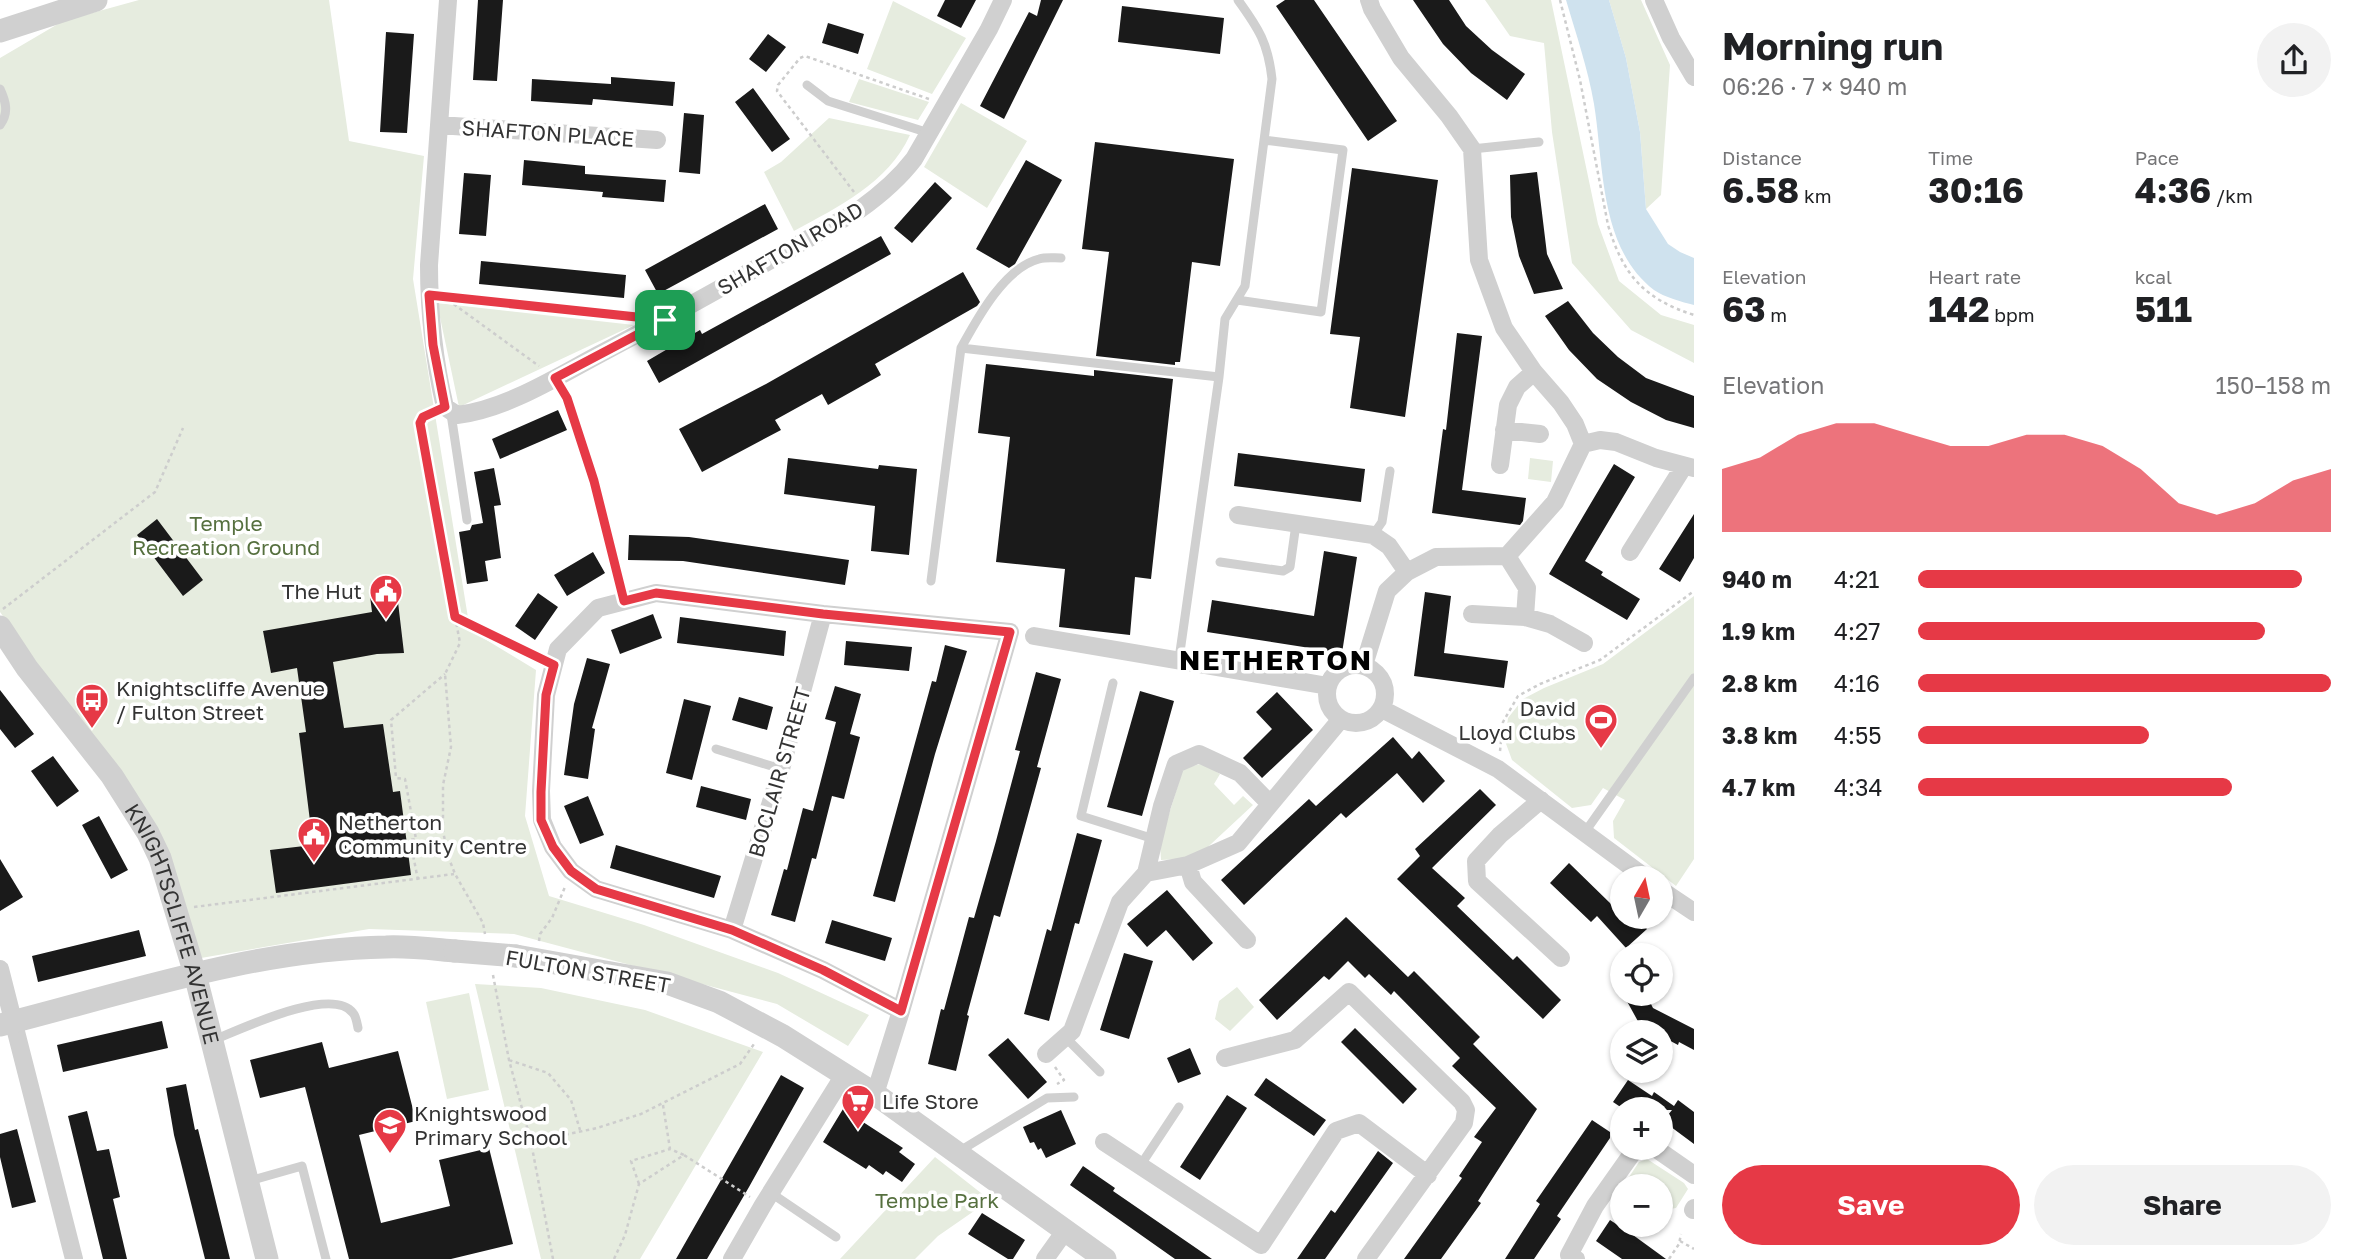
<!DOCTYPE html>
<meta charset="utf-8">
<style>
body{margin:0;font-family:"Golos Text",sans-serif;background:#f2f2f2;color:#202124;height:100vh;display:flex;flex-direction:column;font-size:26px;white-space:nowrap}
*{box-sizing:border-box;margin:0}
p{font-size:23px;color:#757577}
.icon{flex:none;width:38px;height:38px;fill:none;stroke:currentColor;stroke-width:2;stroke-linecap:round;stroke-linejoin:round}
.map{position:relative;flex:1;overflow:hidden}
.details{display:flex;flex-direction:column;background:#fff;width:665px}
.details>*{flex:none}
.needle{width:46px;rotate:9deg}
.tools{position:absolute;left:1610px;top:866px;display:grid;gap:14px}
.tools a{display:grid;place-items:center;width:63px;height:63px;border-radius:50%;background:#fff;box-shadow:0 2px 5px #0004;font-size:35px}
.pin{position:absolute;display:grid;place-items:center;width:60px;height:60px;color:#fff;margin:-30px;border-radius:14px;box-shadow:0 4px 10px #0006}
.round{display:grid;place-items:center;flex:none;width:74px;height:74px;border-radius:37px;background:#f2f2f2}
.summary{display:flex;align-items:center;justify-content:space-between;height:119px;padding:0 28px}
h1{font-size:38px;font-weight:700;line-height:52px}
.figures{display:grid;grid-template-columns:repeat(3,1fr);gap:10px;height:119px;padding:7px 28px}
.figures div{display:grid;align-content:center}
.figures b{font-size:35px;font-weight:700}
.figures small{font-size:19px;font-weight:400}
.figures p{font-size:19px}
.chart{height:196px;padding:14px 28px}
.chart p{display:flex;justify-content:space-between}
.chart svg{width:100%;height:126px;margin-top:7px;fill:#e63946;opacity:.7}
.primary-button{display:flex;gap:14px;margin-top:auto;padding:14px 28px}
.primary-button a{flex:1;height:80px;border-radius:42px;background:#e63946;color:#fff;font-size:28px;font-weight:700;line-height:80px;text-align:center}
.primary-button a+a{background:#f2f2f2;color:#202124}
ul{padding:0 28px;list-style:none;font-size:23px}
li{display:grid;grid-template-columns:112px 84px 1fr;align-items:center;height:52px}
li i{height:18px;border-radius:9px;background:#e63946}
main{display:flex;flex:1;min-height:0}
.map>svg:first-child{display:block}
</style>
<main>
<div class="map">
<svg width="1694" height="1259" viewBox="0 0 1694 1259">
<rect width="100%" height="100%" fill="#fff"/>
<path fill="#e6ecdf" d="M139,0H329L349,141L424,156L413,279L470,630L536,670L525,816L549,896L644,925L778,973L869,1015L848,1046L777,1004L514,934L369,929L201,958L160,832L0,612V58L63,21Z
M1485,0H1551L1598,224L1619,281L1661,315L1694,325V363L1631,330L1572,263L1552,132L1544,43L1510,36Z
M1609,0H1641L1670,65L1661,195L1646,209L1640,132L1626,58Z
M893,1L966,38L932,94L867,69Z
M859,79L929,102L918,120L849,102Z
M961,103L1027,141L987,208L924,167Z
M829,118L910,135C888,183 838,207 794,231L764,172L781,162Z
M437,303L634,325L459,407Z
M1530,458L1553,461L1551,482L1528,479Z
M1694,596V859L1676,886L1614,838L1613,821L1625,800L1603,788L1591,805L1572,808L1512,760L1505,741L1508,718L1523,699L1544,688L1603,664Z
M1203,763L1220,774L1214,784L1234,805L1243,796L1253,805L1196,858L1161,860L1160,843L1183,769Z
M475,984L541,988L645,1010L763,1052L640,1259H541Z
M1237,987L1254,1007L1230,1031L1215,1019L1219,1001Z
M469,993L489,1090L447,1099L426,1002Z
M935,1157L990,1200L938,1236L915,1259H840Z
M1647,1159L1684,1183L1688,1189L1676,1208L1670,1209L1661,1222V1186H1623L1639,1162Z"/>
<path fill="#cfe2ee" d="M1566,0H1609L1626,58L1640,132L1646,209L1668,244L1680,252L1694,258V305C1682,302 1664,297 1654,290C1599,248 1604,165 1594,104C1588,69 1576,34 1566,0Z"/>
<path fill="#1a1a1a" d="M478,0H503L497,81L473,80Z
M945,0H976L961,28L937,16Z
M1041,0H1063L1004,119L980,106L1029,12L1037,16Z
M1285,0H1314L1397,121L1368,141L1276,6Z
M1413,0H1449L1466,26L1492,50L1525,74L1507,100L1471,73L1443,44Z
M1122,6L1224,18L1220,54L1118,42Z
M828,23L864,34L858,54L822,43Z
M386,32L414,34L407,133L380,132Z
M768,34L786,47L766,72L749,59Z
M611,77L675,82L673,106L593,99L592,105L531,101L532,79L611,84Z
M753,88L790,139L772,152L735,102Z
M684,113L704,115L700,174L679,172Z
M1095,142L1234,159L1220,266L1192,262L1180,362H1175V365L1096,356L1109,252L1082,249Z
M524,160L585,166V174L666,180L664,202L602,197L603,192L522,185Z
M1026,160L1062,180L1015,264L1009,268L976,249Z
M1352,168L1438,180L1405,417L1350,408L1360,337L1330,334Z
M1537,172L1547,254L1563,289L1534,294L1519,256L1511,217L1510,175Z
M464,173L491,175L486,236L459,234Z
M935,182L952,198L912,243L894,228Z
M765,204L778,229L658,294L645,270Z
M881,236L891,254L659,383L647,361L700,330L702,334Z
M481,261L626,275L624,298L479,284Z
M963,272L980,302L977,306L875,364L881,375L828,405L822,394L775,420L781,430L702,472L679,429L766,384Z
M1568,301L1593,333L1618,357L1646,378L1694,396V428L1666,420L1631,402L1597,379L1569,350L1545,316Z
M1457,333L1482,336L1462,490L1526,498L1523,521L1520,525L1432,513L1443,429L1446,430Z
M986,364L1094,376V370L1173,379L1151,579L1135,577L1130,635L1059,627L1065,569L996,562L1010,437L978,433Z
M558,410L567,430L500,459L492,439Z
M1238,453L1365,469L1361,502L1234,486Z
M788,458L878,469L879,465L917,469L909,555L871,551L875,506L784,494Z
M1614,464L1635,477L1585,561L1603,572L1601,575L1640,599L1627,620L1549,574Z
M494,468L501,505L494,506L501,558L485,561L488,581L467,584L459,532L470,530L472,525L483,523L474,472Z
M1694,514V558L1680,582L1659,569Z
M157,519L203,580L183,596L137,535Z
M629,535L689,537L849,560L845,585L683,561L628,560Z
M1324,551L1357,557L1342,653L1207,632L1212,600L1314,616Z
M593,552L605,573L567,596L554,575Z
M396,585L404,653L377,654L333,662L344,728L383,724L393,792L400,791L411,875L276,893L270,850L313,845L299,733L306,732L297,668L271,673L263,631L372,612L369,588Z
M1425,592L1451,596L1444,653L1508,661L1504,688L1414,676Z
M538,593L558,607L535,640L515,626Z
M653,614L662,638L620,654L611,630Z
M680,617L786,631L784,656L677,643Z
M846,641L912,647L909,671L844,665Z
M945,645L967,651L935,754L895,902L873,896L932,681L936,682Z
M587,658L610,664L592,728L595,729L588,779L564,775L574,704Z
M1036,672L1061,679L1037,767L1041,768L1000,917L994,915L967,1015L969,1016L956,1071L928,1064L941,1009L944,1010L969,917L974,918L996,841L1020,751L1015,750Z
M835,686L861,694L850,734L860,737L844,799L832,796L816,859L812,858L795,922L771,915L784,869L787,870L803,808L813,811L836,722L825,719Z
M0,690L34,734L15,748L0,729Z
M1140,691L1174,701L1142,816L1107,807Z
M1277,692L1313,730L1262,778L1243,758L1272,729L1256,712Z
M739,697L773,707L767,730L732,720Z
M684,699L711,706L692,780L666,773Z
M1393,737L1412,759L1419,751L1445,781L1423,803L1397,773L1346,818L1341,813L1244,905L1221,880L1309,799L1316,806Z
M53,756L79,791L57,807L31,771Z
M701,786L751,799L746,820L696,807Z
M1480,789L1496,805L1432,868L1465,898L1457,906L1513,960L1517,956L1561,1000L1543,1019L1397,879L1420,856L1415,849Z
M588,796L604,835L580,844L564,806Z
M99,816L128,870L111,879L82,825Z
M1077,833L1102,840L1079,924L1075,923L1049,1021L1024,1014L1047,929L1051,931Z
M616,845L721,876L714,898L610,868Z
M0,859L23,897L0,911Z
M1569,863L1611,904L1622,894V917H1637L1647,929L1626,948L1597,916L1591,922L1550,883Z
M1167,890L1213,943L1193,961L1166,930L1147,947L1127,924Z
M1346,917L1408,977L1414,971L1480,1037L1473,1044L1537,1109L1478,1201L1481,1203L1441,1259H1404L1462,1178L1459,1176L1482,1142L1474,1137L1496,1108L1452,1066L1460,1058L1394,991L1391,995L1369,974L1365,978L1348,961L1329,980L1324,976L1277,1020L1259,1000Z
M832,920L892,938L885,961L825,943Z
M139,930L146,956L38,982L32,956Z
M1124,953L1153,961L1129,1039L1100,1030Z
M1623,994H1646L1653,1008L1694,1029V1050L1679,1042L1678,1045L1661,1036V1032H1653L1640,1025Z
M162,1021L168,1048L63,1072L57,1045Z
M1355,1028L1417,1089L1403,1104L1341,1042Z
M1008,1038L1047,1082L1028,1099L988,1055Z
M322,1042L329,1068L398,1051L416,1121L359,1135L381,1223L450,1206L439,1160L489,1148L513,1244L451,1259H349L305,1087L260,1098L250,1060Z
M1190,1048L1201,1074L1178,1083L1167,1058Z
M781,1075L804,1088L749,1187L707,1259H676Z
M1266,1078L1326,1120L1314,1136L1254,1095Z
M1628,1080L1652,1096L1654,1092L1674,1106L1678,1100L1694,1112V1144L1663,1121L1672,1110H1625L1613,1102Z
M186,1084L195,1130L198,1129L230,1259H205L174,1135L166,1088Z
M1227,1095L1247,1108L1200,1180L1180,1167Z
M843,1109L903,1148L899,1152L915,1164L902,1182L886,1171L883,1175L869,1165L866,1169L823,1142Z
M1061,1110L1076,1144L1046,1158L1041,1148L1038,1150L1034,1142L1030,1143L1023,1127Z
M87,1111L97,1151L109,1149L120,1197L113,1199L127,1259H103L68,1116Z
M1592,1120L1610,1132V1138L1557,1216L1561,1219L1534,1259H1505L1540,1204L1536,1201Z
M17,1129L36,1202L12,1208L0,1157V1134Z
M1378,1151L1393,1163L1325,1259H1297L1331,1210L1335,1213Z
M1083,1166L1115,1188L1113,1191L1212,1259H1175L1070,1185Z
M982,1213L1025,1240L1013,1259H1008L968,1234Z
M1610,1220L1633,1235L1666,1259H1622L1596,1241Z"/>
<g fill="none" stroke-linecap="round" stroke-linejoin="round">
<path stroke="#cdcdcd" stroke-width="2.5" stroke-dasharray="3.5 3.5" stroke-linecap="butt" d="M1560,0L1580,80L1608,225C1623,275 1644,299 1694,315
M854,192L777,91L778,85L800,58L805,56L929,99
M445,296L633,317
M448,300L539,366
M564,394L594,481L620,585
M429,414L421,420L420,427L460,643L445,674L451,747L443,785V831L448,856L455,874L483,923L485,934
M3,609L155,492L183,428
M455,617L538,657
M1500,751L1503,722L1518,696L1540,684L1600,660L1694,591
M418,880L410,840L416,839L405,779L396,778L391,720L445,674
M194,907L454,874
M539,941L540,934L552,918L565,887
M493,975L509,1060L531,1142L553,1259
M509,1060L548,1073L571,1100L580,1130
M1055,1067L1064,1080L1057,1084
M663,1105L670,1149L684,1155
M531,1142L597,1128L641,1114L740,1064L754,1044
M639,1184L631,1161L670,1149
M1680,1241L1694,1249
M614,1259L625,1235L639,1184L684,1155L750,1197
M1669,1259L1679,1244L1681,1234"/>
<path stroke="#d0d0d0" stroke-width="9" d="M807,85L828,101L929,133
M0,89C6,102 9,113 0,125
M1472,149L1539,142
M1237,300L1321,312L1343,150L1264,140
M961,348C977,319 1004,268 1039,259C1046,257 1053,258 1061,258
M1219,377L1225,319L1245,286L1272,79C1268,43 1259,29 1238,0
M451,414L467,520
M1373,535L1382,522L1390,471
M1220,562L1283,571L1290,567L1296,524
M931,581L961,348L1219,377L1179,659
M1113,683L1081,816L1154,839
M716,749L781,769
M1585,832L1694,678
M1065,1037L1100,1072
M214,1040C239,1030 332,985 353,1013C356,1016 357,1023 358,1028
M958,1152L1047,1098L1074,1097
M1140,1166L1179,1107
M249,1181L302,1166L326,1259
M771,1193L836,1237"/>
<path stroke="#d0d0d0" stroke-width="18" d="M448,0L429,265C429,313 434,360 445,407L457,415C506,409 555,378 598,355C686,309 772,259 859,210C880,195 898,180 914,159L989,29L1003,0
M1654,0L1671,38L1694,77
M439,125L657,140
M1504,430L1540,434
M1583,444L1600,440L1616,442L1656,458L1694,468
M1500,465L1508,405L1517,387L1534,372
M1238,515L1373,535L1389,546L1407,572
M1630,552L1684,466
M1507,556L1527,588L1525,617
M1472,614L1525,617L1550,624L1584,643
M1034,636L1328,686
M1327 694a29 29 0 1 1 58 0a29 29 0 1 1-58 0Z
M1364,665L1387,591L1407,572L1436,557L1507,556L1555,502L1583,444L1575,424L1561,403L1534,372L1504,328L1479,260L1472,149L1449,116L1401,58L1372,9L1369,0
M1382,709L1498,769L1646,878
M1541,800L1500,835L1476,861L1477,881L1561,958
M1188,865L1193,882L1247,940
M1146,873L1162,806L1176,764L1199,754L1240,773L1270,804
M1661,890L1694,912
M732,930L781,769L823,614
M0,969L74,1259
M1046,1054L1072,1031L1120,902L1146,873L1188,865L1238,843L1341,719
M1225,1058L1295,1040L1349,992L1462,1102L1466,1110L1464,1123L1366,1259
M875,1094L901,1011L1010,632L823,614L656,593L598,608L558,649L546,695L541,791L542,820L553,847L571,871L596,889L732,930L823,970L901,1011
M1104,1142L1261,1245L1336,1131L1359,1123L1428,1175
M1655,1148L1694,1175
M1693,1210L1694,1208
M732,1259L763,1205L844,1075
M1045,1259L1065,1231
M1576,1259L1569,1255L1595,1206L1636,1148"/>
<g stroke="#d0d0d0" stroke-width="23">
<path d="M0,31L96,0"/>
<path id="s1" d="M0,627L27,668L112,776L148,833L160,858L195,974L267,1259"/>
<path d="M516,956L667,983L719,1002L783,1036L875,1094L1105,1259"/>
<path d="M0,1025C127,993 254,949 386,947C409,946 432,949 455,951"/>
</g>
<path stroke="#d0d0d0" stroke-width="23" d="M455,951L516,956"/>
</g>
<g fill="none" stroke-linecap="round" stroke-linejoin="round">
<defs>
<path id="route" d="M429,295L665,320L555,378L567,398L594,481L624,601L656,593L823,614L1010,632L901,1011L823,970L732,930L596,889L571,871L553,847L541,820V792L546,695L554,665L455,617L420,423L423,417L445,407L433,345Z"/>
</defs>
<use href="#route" stroke="#fff" stroke-width="14"/>
<use href="#route" stroke="#e63946" stroke-width="9"/>
</g>
<defs>
<symbol id="civic-pin" viewBox="-11 -11 22 30"><path d="M0 17L-7.5 6A9.5 9.5 0 1 1 7.5 6Z" fill="#e63946" stroke="#fff"/><path d="M-.6-6.5H3V-4.5H.6V-3L4-1V1h2V6H-6V1h2V-1L-.6-3ZM-1.2 2.5V6h2.4V2.5Z" fill="#fff"/></symbol>
<symbol id="bus-pin" viewBox="-11 -11 22 30"><path d="M0 17L-7.5 6A9.5 9.5 0 1 1 7.5 6Z" fill="#e63946" stroke="#fff"/><path d="M-5-6H5V4H4V6H2V4H-2V6H-4V4H-5ZM-3.5-4V0h7V-4ZM-3.5 1.2v1.5H-2V1.2ZM2 1.2v1.5H3.5V1.2Z" fill="#fff"/></symbol>
<symbol id="stadium-pin" viewBox="-11 -11 22 30"><path d="M0 17L-7.5 6A9.5 9.5 0 1 1 7.5 6Z" fill="#e63946" stroke="#fff"/><path d="M0-5a6.5 5 0 1 0 0 10a6.5 5 0 1 0 0-10ZM-3.5-1.8h7v3.6h-7Z" fill="#fff"/></symbol>
<symbol id="supermarket-pin" viewBox="-11 -11 22 30"><path d="M0 17L-7.5 6A9.5 9.5 0 1 1 7.5 6Z" fill="#e63946" stroke="#fff"/><path d="M-6-5.5h2.5l.6 2H6L4.5 2H-2.5L-4.4-4H-6ZM-1.5 3.2a1.3 1.3 0 1 0 .1 0ZM3 3.2a1.3 1.3 0 1 0 .1 0Z" fill="#fff"/></symbol>
<symbol id="school-pin" viewBox="-11 -11 22 30"><path d="M0 17L-7.5 6A9.5 9.5 0 1 1 7.5 6Z" fill="#e63946" stroke="#fff"/><path d="M0-5L7-2L0 1L-7-2ZM-4 1L0 2.5L4 1V4Q0 6-4 4Z" fill="#fff"/></symbol>
</defs>
<g fill-rule="evenodd">
<use href="#civic-pin" x="367" y="572" width="38" height="52"/>
<use href="#bus-pin" x="73" y="681" width="38" height="52"/>
<use href="#stadium-pin" x="1582" y="701" width="38" height="52"/>
<use href="#civic-pin" x="295" y="815" width="38" height="52"/>
<use href="#supermarket-pin" x="839" y="1082" width="38" height="52"/>
<use href="#school-pin" x="371" y="1106" width="38" height="52"/>
</g>
<g text-anchor="middle" dominant-baseline="central" stroke-width="7" stroke-linejoin="round" paint-order="stroke">
<g font-size="21" fill="#333" stroke="#fff">
<text transform="translate(548 133) rotate(4)">SHAFTON PLACE</text>
<text transform="translate(790 248) rotate(-30)">SHAFTON ROAD</text>
<text transform="translate(779 772) rotate(-74)">BOCLAIR STREET</text>
<text stroke="none"><textPath href="#s1" startOffset="348">KNIGHTSCLIFFE AVENUE</textPath></text>
<text transform="translate(588 971) rotate(10)">FULTON STREET</text>
</g>
<g font-size="21" fill="#56703f" stroke="#fff">
<text x="226" y="523">Temple<tspan x="226" dy="24">Recreation Ground</tspan></text>
<text x="937" y="1200">Temple Park</text>
</g>
<g font-size="21" fill="#333" stroke="#fff" text-anchor="start">
<text x="362" y="591" text-anchor="end">The Hut</text>
<text x="116" y="688">Knightscliffe Avenue<tspan x="116" dy="24">/ Fulton Street</tspan></text>
<text x="1576" y="708" text-anchor="end">David<tspan x="1576" dy="24">Lloyd Clubs</tspan></text>
<text x="338" y="822">Netherton<tspan x="338" dy="24">Community Centre</tspan></text>
<text x="882" y="1101">Life Store</text>
<text x="414" y="1113">Knightswood<tspan x="414" dy="24">Primary School</tspan></text>
</g>
<g font-size="28" font-weight="bold" letter-spacing="2" fill="#000" stroke="#fff">
<text x="1276" y="659">NETHERTON</text>
</g>
</g>
</svg>
<div class="tools">
<a><svg class="needle" viewBox="-14 -14 28 28"><path d="M0-13l5 13h-10z" fill="#e53935"/><path d="M0 13l5-13h-10z" fill="#757577"/></svg></a>
<a><svg class="icon" aria-label="locate" viewBox="0 0 24 24"><circle cx="12" cy="12" r="6"/><path d="M12 2v4M12 18v4M2 12h4M18 12h4"/></svg></a>
<a><svg class="icon" aria-label="layers" viewBox="0 0 24 24"><path d="M12 4l9 5-9 5-9-5zM3 14l9 5 9-5"/></svg></a>
<a>+</a>
<a>−</a>
</div>
<div class="pin" style="left:665px;top:320px;background:#1e9e55"><svg class="icon" aria-label="arrive" viewBox="0 0 24 24"><path d="M6 21V4h12l-3 4 3 4H6"/></svg></div>
</div>
<section class="details">
<div class="summary"><div><h1>Morning run</h1><p>06:26 · 7 × 940 m</p></div><a class="round"><svg class="icon" aria-label="share" viewBox="0 0 24 24"><path d="M12 15V3M7 8l5-5 5 5M5 13v7h14v-7"/></svg></a></div>
<div class="figures">
<div><p>Distance</p><b>6.58<small> km</small></b></div>
<div><p>Time</p><b>30:16</b></div>
<div><p>Pace</p><b>4:36<small> /km</small></b></div>
</div>
<div class="figures">
<div><p>Elevation</p><b>63<small> m</small></b></div>
<div><p>Heart rate</p><b>142<small> bpm</small></b></div>
<div><p>kcal</p><b>511</b></div>
</div>
<div class="chart"><p><span>Elevation</span>150–158 m</p>
<svg viewBox="0 0 160 44" preserveAspectRatio="none"><path d="M0 44V22L10 18L20 10L30 6L40 6L50 10L60 14L70 14L80 10L90 10L100 14L110 22L120 34L130 38L140 34L150 26L160 22V44z"/></svg>
</div>
<ul>
<li><b>940 m</b>4:21<i style="width:93%"></i></li>
<li><b>1.9 km</b>4:27<i style="width:84%"></i></li>
<li><b>2.8 km</b>4:16<i style="width:100%"></i></li>
<li><b>3.8 km</b>4:55<i style="width:56%"></i></li>
<li><b>4.7 km</b>4:34<i style="width:76%"></i></li>
</ul>
<div class="primary-button"><a>Save</a><a>Share</a></div>
</section>
</main>
